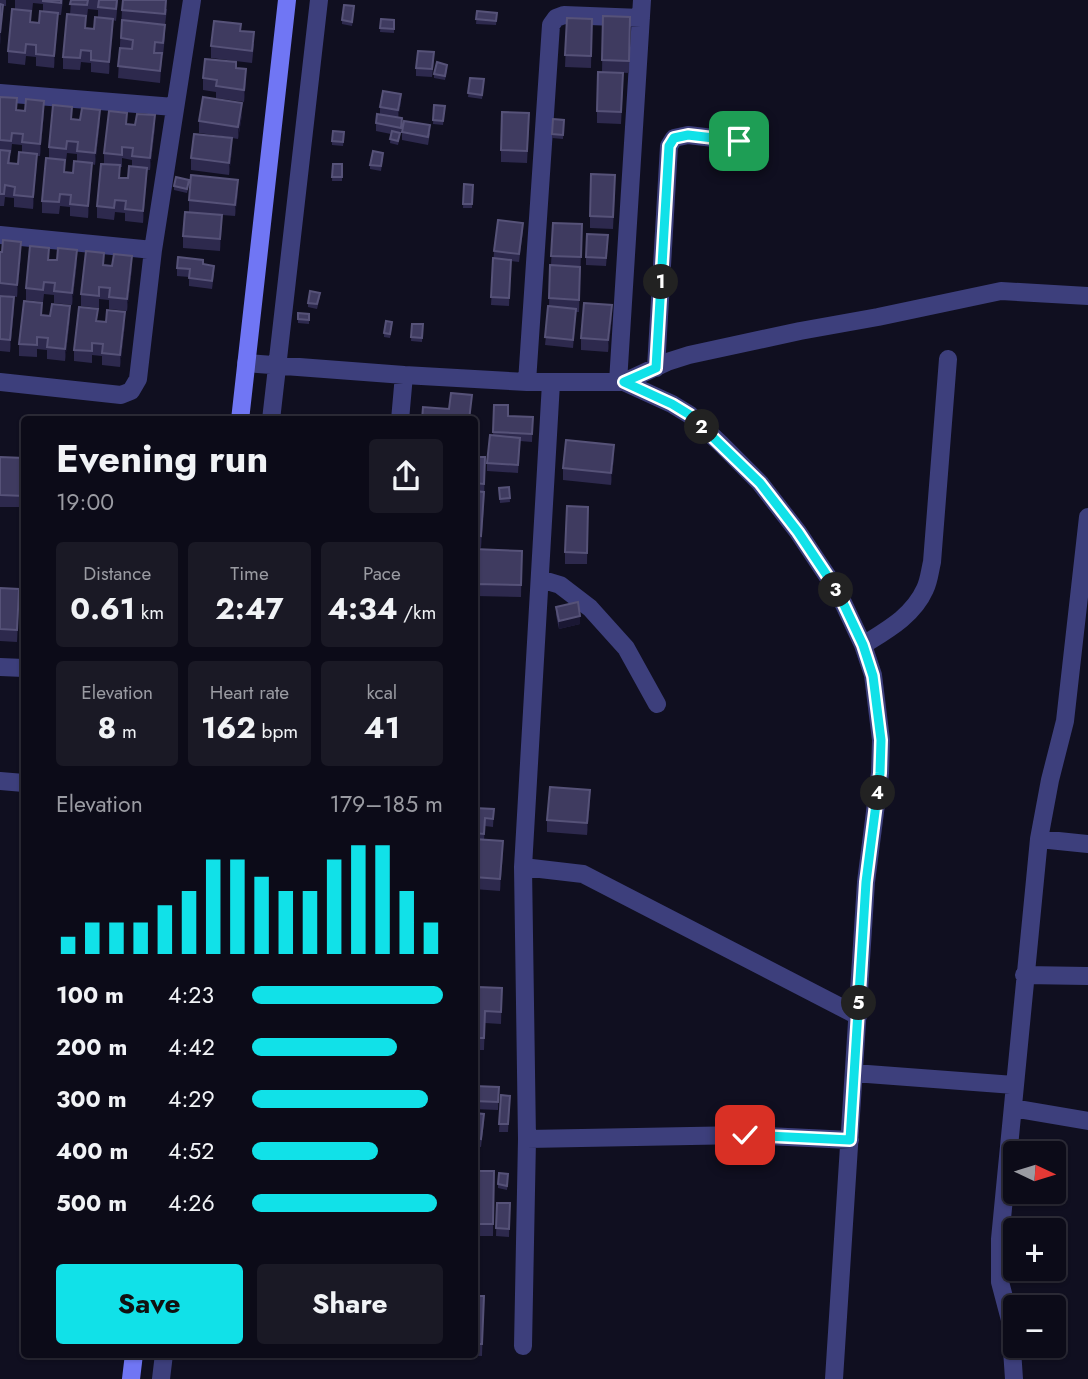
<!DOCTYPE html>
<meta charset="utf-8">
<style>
body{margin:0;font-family:Jost,sans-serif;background:#1a1925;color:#f1f3f6;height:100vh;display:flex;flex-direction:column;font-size:26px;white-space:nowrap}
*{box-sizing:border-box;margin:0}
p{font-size:23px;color:#9a9ba2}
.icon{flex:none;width:38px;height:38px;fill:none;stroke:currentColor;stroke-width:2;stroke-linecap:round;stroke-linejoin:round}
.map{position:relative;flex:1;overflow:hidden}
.panel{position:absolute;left:21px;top:416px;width:457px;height:942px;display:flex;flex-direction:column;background:#0c0b18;border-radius:7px;box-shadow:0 2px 5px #0004,0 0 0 2px #2c2b37}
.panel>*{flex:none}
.needle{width:46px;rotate:94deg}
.fabs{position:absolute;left:1003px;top:1141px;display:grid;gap:14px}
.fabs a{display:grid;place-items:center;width:63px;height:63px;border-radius:7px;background:#0c0b18;box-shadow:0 2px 5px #0004,0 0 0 2px #2c2b37;font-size:35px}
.pin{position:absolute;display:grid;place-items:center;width:60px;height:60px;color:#fff;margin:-30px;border-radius:14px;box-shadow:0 4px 10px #0006}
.km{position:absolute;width:35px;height:35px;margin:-18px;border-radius:50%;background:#222;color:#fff;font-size:19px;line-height:35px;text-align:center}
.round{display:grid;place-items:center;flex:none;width:74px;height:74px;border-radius:7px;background:#1a1925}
.headline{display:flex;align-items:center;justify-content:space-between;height:119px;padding:0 35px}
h1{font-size:38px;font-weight:700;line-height:52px}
.metrics{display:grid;grid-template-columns:repeat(3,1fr);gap:10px;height:119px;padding:7px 35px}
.metrics div{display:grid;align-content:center;border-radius:7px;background:#1a1925;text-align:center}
.metrics b{font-size:30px;font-weight:700}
.metrics small{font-size:19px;font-weight:400}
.metrics p{font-size:19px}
.chart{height:196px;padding:14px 35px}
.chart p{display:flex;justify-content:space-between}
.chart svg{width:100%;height:126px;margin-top:7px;stroke:#11e1e8;stroke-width:6}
.button{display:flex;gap:14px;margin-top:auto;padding:14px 35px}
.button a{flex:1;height:80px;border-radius:7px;background:#11e1e8;color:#111;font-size:28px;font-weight:700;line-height:80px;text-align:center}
.button a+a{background:#1a1925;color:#f1f3f6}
ul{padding:0 35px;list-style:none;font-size:23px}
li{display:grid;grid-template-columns:112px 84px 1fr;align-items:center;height:52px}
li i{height:18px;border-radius:9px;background:#11e1e8}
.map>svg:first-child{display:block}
</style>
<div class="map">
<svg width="1088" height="1379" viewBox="0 0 1088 1379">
<rect width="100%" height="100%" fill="#100f20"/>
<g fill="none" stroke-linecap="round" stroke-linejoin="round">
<path stroke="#3d3f7c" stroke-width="18" d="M0,93L174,107
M0,235L153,250
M246,363L404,375L527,382H624L672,404L690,415L721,444L760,483L798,532L838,592L863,645L873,675L881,740L880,773L866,882L834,1379
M656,368L669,146L674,138L688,135L739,141
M0,382L121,395L131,391L138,379L153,250L192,0
M527,382L551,25L556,18L564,15L641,18
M618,382L642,0
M624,382L667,362L689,355L800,331L878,317L1001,291L1088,296
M271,420L319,0
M400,420L404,375
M540,579L560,585L590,608L626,648L657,704
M863,645C887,630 913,616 925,589C929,581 930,570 932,562L948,359
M0,667L24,668
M0,781L24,783
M1039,839L1088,844
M523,867L583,874L858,1016
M1024,975L1088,976
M854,1073L1014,1085
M1013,1108L1088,1121
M527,1139L745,1135L850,1140
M523,1346L527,1139L523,867L551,383
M161,1379L164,1354
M1014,1379L1010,1320L1000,1282V1239L1039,839L1050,780L1065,721L1088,517"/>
<path stroke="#7076f4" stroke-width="18" d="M240,420L287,0
M131,1379L134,1354"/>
</g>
<path fill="#2d294d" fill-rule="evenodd" d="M0,0H6V6H3L0,45Z
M15,0H63L61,15H58L54,68L36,66V57L26,56L25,65L8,63V51L15,9ZM33,3L43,4V11L39,23L31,22V12H32Z
M71,0H118L116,21L113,20L109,74L91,72V63L81,62L80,70L63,69V57L70,15ZM88,9L98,10V17L94,29L86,28V17H87Z
M167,9L165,25V37L163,55H162L160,83L118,78L122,10Z
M354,10L352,26L342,24V20Z
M477,11L497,13L496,25L476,24Z
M603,16L630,17L629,73L602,72Z
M567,18L592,19L591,68L565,67Z
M381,19L394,20V33L380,32Z
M241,31L254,44L252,63L211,58V46Z
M434,60L432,77L416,76V68Z
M236,68L246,81L244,102L216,98V92L203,90V78Z
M447,69L445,80L434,78V74Z
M470,78L484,79L482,99L468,97Z
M623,85L621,124L597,123V111Z
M0,97L17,110L44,113L40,156H37L33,209L14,207V198L5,197L4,206H0ZM12,144L22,145V153L18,164L10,163V153H11Z
M401,102L398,118L402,126L398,145L390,143L391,134L376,131V123L380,115V107Z
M434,105L445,106L443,125L433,124Z
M242,115L238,139L232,138V150L229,175L191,170V158L228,137L199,133V121Z
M72,119L100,121L95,165L92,164L88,218L70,216V207L60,206L59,214L42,213V201L49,158V147ZM67,153L77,154V161L73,173L65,172V161H66Z
M553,119L564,120L563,139L552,138Z
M127,125L155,127L150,170H147L143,223L125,221V213L115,212L114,220L97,218V206L104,164V153ZM122,158L132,160V167L128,178H120V167H122Z
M529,125L527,163L501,162V150Z
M402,132L430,133L428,145L402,140Z
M344,136L343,146L332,145V141Z
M383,157L381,171L370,169V165Z
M333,164H342V181H332Z
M189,184L187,193L174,190V186Z
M464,184L473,185L472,208H463Z
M615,187L613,229L590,228V216Z
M238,192L235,216L222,215L220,251L183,248V236L189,212V200Z
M553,223L582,224L579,312H576L573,348L545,345L549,306L550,265H551Z
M523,231L519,262L511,261L509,306L491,305L494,251Z
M608,243L606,266L586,265V257Z
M0,252L21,254L17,297L0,295Z
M49,260L77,262L72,305L54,303V295L44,294L43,302L26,300V288Z
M203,265L214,274L212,289L189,286V277L177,276V268Z
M132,268L127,311L109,309V300L99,299V308L81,306V294Z
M0,296L14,309L10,352L0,351Z
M320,297L317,309L308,307V303Z
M298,313L309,318V324L298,323Z
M42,315L70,318L65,361L47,359V350L37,349V357L19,356V344Z
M612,317L608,352L581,350V338Z
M98,321L125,324L120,367L102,365V356L92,355V363L74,361V350Z
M412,324H423L422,342L411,341Z
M392,326L390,338L384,337V333Z
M494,405L508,416L533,417L532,442L520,441L518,473L487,471V463L493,436Z
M0,457L24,458V507H0Z
M474,457H485L484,504L481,548L474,547Z
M614,457L611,485L563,480V468Z
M509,487L510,502L500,503L499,488Z
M588,507L587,564H565V552Z
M474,549L522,551L521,597L476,596L475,611H474Z
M0,588L19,601L17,642L0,641Z
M556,607L580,624L559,629L556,615Z
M590,802L587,835L547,832V820Z
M474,808L494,809L493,827L485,826L484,840L503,853L500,891L474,889Z
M502,988L501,1024L485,1023L484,1050H474V995L478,996Z
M474,1086L499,1087L498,1110L474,1109Z
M501,1095L510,1096L508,1132H499Z
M474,1113L484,1122L481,1147L474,1146Z
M474,1171H494L493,1236H474Z
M508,1174L507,1190L498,1188V1184Z
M497,1203H510L509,1237L496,1236Z
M474,1296H484L482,1356L454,1355L474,1354Z"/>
<path fill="#1a1733" d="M3,5V17L0,45V33Z
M58,13V25L54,68V56Z
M113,19V31L109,74V62Z
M246,69V81L244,102V90Z
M401,94V102L398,118V110Z
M44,101V113L40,156V144Z
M242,103V115L238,139V127Z
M100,110V121L95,165V153Z
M155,115V127L150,170V158Z
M232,138V150L229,175V163Z
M37,154V166L33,209V197Z
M92,163V175L88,218V206Z
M147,168V180L143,223V211Z
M238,180V192L235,216V205Z
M222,215V227L220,251V239Z
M21,242V254L17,297V285Z
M77,250V262L72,305V293Z
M132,256V268L127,311V299Z
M14,297V309L10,352V340Z
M612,305V317L608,352V340Z
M70,306V318L65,361V349Z
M125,312V324L120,367V355Z
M614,445V457L611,485V473Z
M484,492V504L481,548V536Z
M580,616V624L559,629V621Z
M590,790V802L587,835V823Z
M503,841V853L500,891V879Z"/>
<path fill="#3f3b60" stroke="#565278" stroke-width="2" d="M43,0H61V3L43,1Z
M71,0H88L87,5L70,4Z
M99,0H117L116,9L98,7Z
M123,0H166L165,14L122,10Z
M0,4L3,5L0,33Z
M344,5L354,6L352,22L342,20Z
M12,9L31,11L30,22L39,23L40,11L58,13L54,56L36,54V45L26,44L25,53L8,51Z
M477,11L497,13L496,21L476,19Z
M67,14L86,16L85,28L94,29L95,17L113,19L109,62L91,60V51L81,50L80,58L63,57Z
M603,16L630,17L629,61L602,60Z
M567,18L592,19L591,56L565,55Z
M381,19L394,20V29L380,28Z
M122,20L165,25L163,43L155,42L154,53H162L160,71L118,66L120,48L132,49L133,40L121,38Z
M214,21L241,24L240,31L254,32L252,51L211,46Z
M418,51L434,52L432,69L416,68Z
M205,59L236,62V68L246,69L244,90L216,86L217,80L203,78Z
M437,62L447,65L445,76L434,74Z
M598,72L623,73L621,112L597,111Z
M470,78L484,79L482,95L468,93Z
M383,91L401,94L398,110L380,107Z
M0,97L17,98L16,110L25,111L26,99L44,101L40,144L22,142L23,134L12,133L11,141L0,140Z
M203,97L242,103L238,127L199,121Z
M53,105L72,107L71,119L80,120L82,108L100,110L95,153L77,151L78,142L67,141L66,149L49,147Z
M434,105L445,106L443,121L433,120Z
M109,111L127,113L126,124L135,125L137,114L155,115L150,158L132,156L133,148L122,147V155L104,153Z
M502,112L529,113L527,151L501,150Z
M377,114L402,118L401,128L376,123Z
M553,119L564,120L563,135L552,134Z
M404,121L430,125L428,137L402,132Z
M333,131L344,132L343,142L332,141Z
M392,131L400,133L398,141L390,139Z
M194,134L232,138L229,163L191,158Z
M0,150L10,151L8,163L18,164L19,152L37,154L33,197L14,195L15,187L5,185L4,194H0Z
M373,151L383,153L381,166L370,165Z
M46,158L65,160L64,172L73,173L74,161L92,163L88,206L70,204L71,195L60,194L59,202L42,201Z
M101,164L120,165L119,178H128L129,166L147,168L143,211L125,209L126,201L115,200L114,208L97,206Z
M333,164H342V177H332Z
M591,174L615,175L613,217L590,216Z
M191,175L238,180L235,205L189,200Z
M176,177L189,180L187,189L174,186Z
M464,184L473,185L472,204H463Z
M185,212L222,215L220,239L183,236Z
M498,220L523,223L519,254L494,251Z
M553,223L582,224L581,257L551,256Z
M587,234L608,235L606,258L586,257Z
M3,240L21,242L17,285L0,283V252H2Z
M30,246L49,248L48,260H57L58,248L77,250L72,293L54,291L55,283L44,282L43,290L26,288Z
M86,251L104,253L103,265L112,266L114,254L132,256L127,299L109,297L110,288L99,287V296L81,294Z
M178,257L203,260V264L214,266L212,281L189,278L190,269L177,268Z
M493,258L511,260L509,298L491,297Z
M550,265L580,267L579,300L549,298Z
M310,291L320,293L317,304L308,303Z
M0,296L14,297L10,340L0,339Z
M24,301L42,303L41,315L50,316L52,304L70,306L65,349L47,347L48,338L37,337V345L19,344Z
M584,303L612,305L608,340L581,338Z
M548,306L576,309L573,340L545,337Z
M79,307L98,309L96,321L106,322L107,310L125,312L120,355L102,353L103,344L92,343V351L74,350Z
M298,313L309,314V320L298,319Z
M386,321L392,322L390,334L384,333Z
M412,324H423L422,338L411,337Z
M451,393L472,395L469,420H422L423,407L449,409Z
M494,405H508V416L533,417L532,434L493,432Z
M490,435L520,438L518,465L487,463Z
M566,440L614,445L611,473L563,468Z
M0,457L24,458V496L0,495Z
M474,457H485L484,484L474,483Z
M509,487L510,498L500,499L499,488Z
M474,491L484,492L481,536L474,535Z
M567,506L588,507L587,553L565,552Z
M474,549L522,551L521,585L476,584L475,599H474Z
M0,588L19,589L17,630L0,629Z
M578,602L580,616L559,621L556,607Z
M550,787L590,790L587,823L547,820Z
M474,808L494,809L493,819L485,818L484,834L474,833Z
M474,839L503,841L500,879L474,877Z
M478,987L502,988L501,1012L485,1011L484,1038H474V995L478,996Z
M474,1086L499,1087L498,1102L474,1101Z
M501,1095L510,1096L508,1124H499Z
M474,1113L484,1114L481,1139L474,1138Z
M474,1171H494L493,1224H474Z
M499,1173L508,1174L507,1186L498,1184Z
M497,1203H510L509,1229L496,1228Z
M474,1296H484L482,1344H474Z"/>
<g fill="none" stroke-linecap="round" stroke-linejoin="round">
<defs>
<path id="route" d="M739,141L688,135L674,138L669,146L656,368L624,382L672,404L690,415L760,483L798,532L838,592L863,645L873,676L881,740L880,773L866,882L850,1140L745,1135"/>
</defs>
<use href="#route" stroke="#fff" stroke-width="14"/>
<use href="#route" stroke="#11e1e8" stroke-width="9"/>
</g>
</svg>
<div class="fabs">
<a><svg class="needle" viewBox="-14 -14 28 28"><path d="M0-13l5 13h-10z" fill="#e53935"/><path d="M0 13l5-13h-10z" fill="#9a9ba2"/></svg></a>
<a>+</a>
<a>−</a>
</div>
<div class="pin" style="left:739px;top:141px;background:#1e9e55"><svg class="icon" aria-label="arrive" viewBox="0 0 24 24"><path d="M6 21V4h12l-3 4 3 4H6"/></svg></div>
<div class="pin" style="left:745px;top:1135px;background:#d93025"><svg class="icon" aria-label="check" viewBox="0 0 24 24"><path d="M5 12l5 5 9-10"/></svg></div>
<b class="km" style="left:661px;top:282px">1</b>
<b class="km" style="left:702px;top:427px">2</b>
<b class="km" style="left:836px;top:590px">3</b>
<b class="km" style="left:878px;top:793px">4</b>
<b class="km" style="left:859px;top:1003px">5</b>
<section class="panel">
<div class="headline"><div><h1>Evening run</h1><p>19:00</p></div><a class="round"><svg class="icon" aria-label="share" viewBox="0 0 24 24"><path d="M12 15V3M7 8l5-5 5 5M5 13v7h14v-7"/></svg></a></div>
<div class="metrics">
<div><p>Distance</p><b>0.61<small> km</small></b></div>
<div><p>Time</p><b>2:47</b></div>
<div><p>Pace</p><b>4:34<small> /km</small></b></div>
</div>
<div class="metrics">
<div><p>Elevation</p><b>8<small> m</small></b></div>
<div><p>Heart rate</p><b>162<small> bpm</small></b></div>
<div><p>kcal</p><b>41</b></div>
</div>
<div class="chart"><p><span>Elevation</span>179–185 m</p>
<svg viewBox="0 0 160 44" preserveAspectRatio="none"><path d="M5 44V38M15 44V33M25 44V33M35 44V33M45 44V27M55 44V22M65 44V11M75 44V11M85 44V17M95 44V22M105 44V22M115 44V11M125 44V6M135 44V6M145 44V22M155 44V33"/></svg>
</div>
<ul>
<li><b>100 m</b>4:23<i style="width:100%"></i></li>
<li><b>200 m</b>4:42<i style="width:76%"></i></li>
<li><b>300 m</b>4:29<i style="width:92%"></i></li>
<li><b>400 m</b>4:52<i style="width:66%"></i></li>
<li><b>500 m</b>4:26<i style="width:97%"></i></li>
</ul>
<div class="button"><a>Save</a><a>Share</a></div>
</section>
</div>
